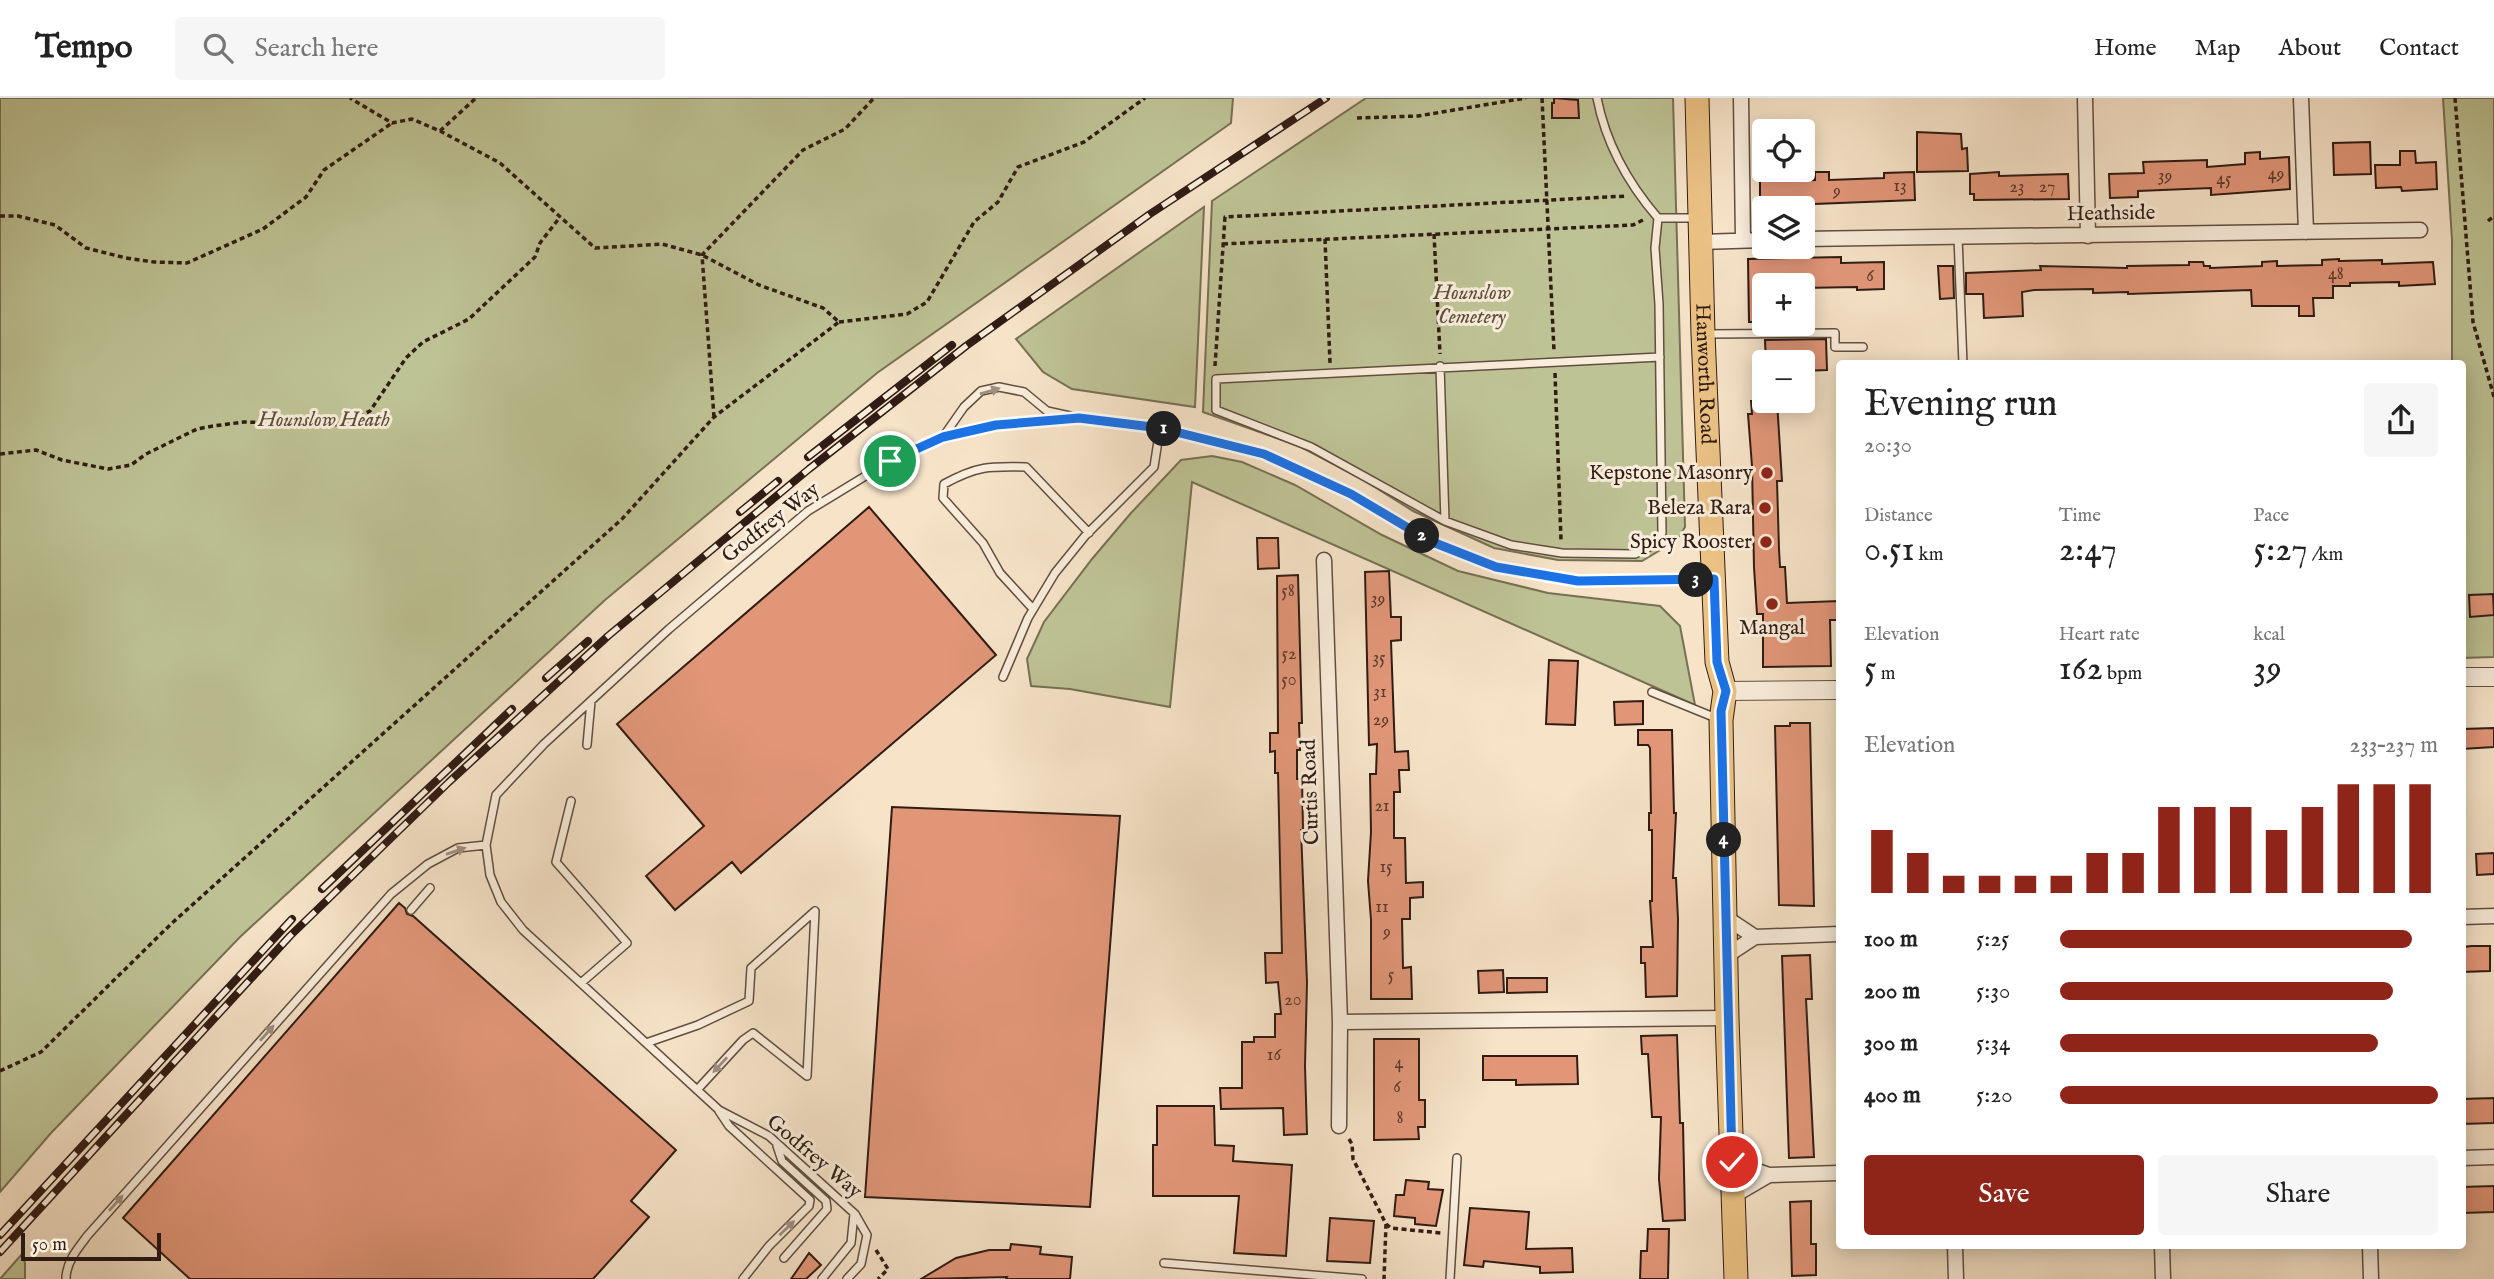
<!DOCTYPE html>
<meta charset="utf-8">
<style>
body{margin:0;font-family:"IM FELL English",serif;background:#f6f6f6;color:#222;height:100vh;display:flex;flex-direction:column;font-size:26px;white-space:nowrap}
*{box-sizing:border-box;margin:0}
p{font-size:23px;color:#767676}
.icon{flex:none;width:38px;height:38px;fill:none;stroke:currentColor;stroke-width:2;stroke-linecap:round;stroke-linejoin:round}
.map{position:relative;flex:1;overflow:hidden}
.panel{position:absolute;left:1836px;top:262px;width:630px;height:889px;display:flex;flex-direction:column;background:#fff;border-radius:7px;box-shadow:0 4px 18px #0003}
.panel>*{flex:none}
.controls{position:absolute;left:1752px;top:21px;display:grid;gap:14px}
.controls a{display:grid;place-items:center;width:63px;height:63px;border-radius:7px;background:#fff;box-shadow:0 4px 18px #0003;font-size:35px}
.scale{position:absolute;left:21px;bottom:18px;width:140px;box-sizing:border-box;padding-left:7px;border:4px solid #301c14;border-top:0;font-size:19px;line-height:24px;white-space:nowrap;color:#301c14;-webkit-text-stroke:5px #f9eddb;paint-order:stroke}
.pin{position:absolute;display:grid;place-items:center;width:60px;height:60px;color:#fff;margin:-30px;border:4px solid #fff;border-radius:50%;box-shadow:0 2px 7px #0007}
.km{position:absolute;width:35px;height:35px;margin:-18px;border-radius:50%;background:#222;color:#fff;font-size:19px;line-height:35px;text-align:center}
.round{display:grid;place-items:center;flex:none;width:74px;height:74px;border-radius:7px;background:#f6f6f6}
.overview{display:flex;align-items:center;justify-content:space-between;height:119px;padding:0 28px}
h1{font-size:38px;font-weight:600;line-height:52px}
.stats{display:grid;grid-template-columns:repeat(3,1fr);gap:10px;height:119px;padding:7px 28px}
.stats div{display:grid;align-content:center}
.stats b{font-size:35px;font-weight:600}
.stats small{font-size:19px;font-weight:400}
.stats p{font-size:19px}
.chart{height:196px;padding:14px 28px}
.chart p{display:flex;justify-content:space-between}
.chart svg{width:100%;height:126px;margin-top:7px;stroke:#8f2418;stroke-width:6}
.cta{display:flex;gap:14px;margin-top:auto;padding:14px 28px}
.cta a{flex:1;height:80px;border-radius:7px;background:#8f2418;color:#fff;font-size:28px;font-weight:600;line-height:80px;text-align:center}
.cta a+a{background:#f6f6f6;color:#222}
ul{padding:0 28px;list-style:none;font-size:23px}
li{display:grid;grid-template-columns:112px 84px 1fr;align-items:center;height:52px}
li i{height:18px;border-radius:9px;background:#8f2418}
header{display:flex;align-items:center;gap:42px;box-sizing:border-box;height:98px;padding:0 35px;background:#fff;border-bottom:2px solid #e0e0e0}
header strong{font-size:33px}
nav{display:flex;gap:38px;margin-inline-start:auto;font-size:24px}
.search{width:490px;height:63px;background:#f6f6f6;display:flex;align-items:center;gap:18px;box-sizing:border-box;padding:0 24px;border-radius:7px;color:#767676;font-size:26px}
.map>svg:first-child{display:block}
</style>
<header>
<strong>Tempo</strong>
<div class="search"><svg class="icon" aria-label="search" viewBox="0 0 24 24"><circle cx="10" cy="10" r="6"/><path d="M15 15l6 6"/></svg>Search here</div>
<nav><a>Home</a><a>Map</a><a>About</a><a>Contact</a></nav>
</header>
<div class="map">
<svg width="2494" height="1181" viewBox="0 0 2494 1181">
<rect width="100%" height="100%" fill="#f6e3c8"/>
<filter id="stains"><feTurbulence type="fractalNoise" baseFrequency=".00286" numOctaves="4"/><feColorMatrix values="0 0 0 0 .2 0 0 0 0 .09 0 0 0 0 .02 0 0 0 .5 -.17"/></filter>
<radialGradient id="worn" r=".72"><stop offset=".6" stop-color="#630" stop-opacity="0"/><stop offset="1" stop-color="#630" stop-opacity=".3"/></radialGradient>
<path fill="#bec395" stroke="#777054" stroke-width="2" d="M0,0H1233L1231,25L877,275L605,502L240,839L51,1035L0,1094Z
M1366,0H1673L1685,429L1677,442L1642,463L1558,462L1494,450L1413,413L1362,381L1299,348L1203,314L1212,103Z
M2443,0H2494V559L2462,560V266H2452V142Z
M1204,109L1195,309L1072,291L1043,274L1016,241Z
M1212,358L1242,364L1295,387L1382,437L1458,473L1548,495L1660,508L1680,528L1695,607L1192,384L1170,609L1070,591L1031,588L1027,561L1044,524L1092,461L1131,415L1181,362Z
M22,1156L25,1165V1181H0Z"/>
<path fill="#e19678" stroke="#301c14" stroke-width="2" d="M1554,0L1578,2L1579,20H1552V5H1554Z
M1917,34L1961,36L1962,51L1967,50L1968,73L1917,74Z
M2370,44L2371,76L2334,77L2333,45Z
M2400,53H2415L2416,65L2436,64L2437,91L2402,93L2401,89L2376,90L2375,67H2400Z
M2260,54V61L2289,59L2290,91L2211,97V90L2138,93V99L2110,100L2109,76L2144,75L2143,64L2207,62V69L2245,66V55Z
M1815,74H1829V82L1884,80V75L1914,74L1915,102L1814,106L1760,105V83L1815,82Z
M1999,74V78L2068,76L2069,101L1974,102V96H1970V76Z
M1841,159V165L1884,164V191L1857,192V189L1802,190V187H1764V224H1749L1748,161Z
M2339,161V163L2382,162V166L2433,164L2435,186L2399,188V184L2350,185V188H2333V200H2313L2314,218H2299V208H2252L2251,192L2128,196V194L2093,195V191L2034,192L2022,194L2023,218L1984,220L1983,196H1966V175L2041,172L2040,168L2127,170V168L2189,167V164H2203L2204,168H2210V170L2262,168V164L2277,163V168L2322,167V162Z
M1938,168H1953L1954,200L1940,201Z
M1826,241L1827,272L1802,273V264H1766L1765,242Z
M1751,303H1777L1782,383H1777L1779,451L1780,469H1785L1787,505L1839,503V522H1830L1831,568L1763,569V516H1757L1754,469L1752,368L1748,316H1752Z
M869,409L996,557L741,775L732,764L675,812L646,778L704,728L617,626Z
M1257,440H1278L1279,470L1258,471Z
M1389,473L1391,519H1401V542L1391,543L1395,654L1408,653L1409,672H1399L1400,694H1394V740H1405L1406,785L1423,784V799L1410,800V821H1402L1403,870L1411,869L1412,901H1371V822L1368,783L1371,734L1370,676H1376L1377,646L1369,647L1365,474Z
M1298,477L1302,625H1299L1300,652H1297V681H1302L1303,732H1301L1307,884L1305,968L1307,1036L1284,1037L1283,1010L1221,1011L1220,990H1242V944H1254V939H1275V916H1281L1278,884L1266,885L1265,855H1282L1278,675H1275V653L1270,654V635H1278L1277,478Z
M2493,496L2494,517L2470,519L2469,497Z
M1549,562L1578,563L1575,627L1546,626Z
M1643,603V626L1615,627L1614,604Z
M1790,625H1810L1814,808L1779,807L1775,628H1790Z
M2494,630V649L2462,651V631Z
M1638,632H1672L1674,715H1676L1673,780H1676L1678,821L1677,898L1646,899L1645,865H1641V849H1653L1650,803H1652V732H1649V715H1651L1650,650L1648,647H1638Z
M892,709L1120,718L1090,1109L865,1099Z
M2494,755V776L2477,777L2476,756Z
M399,805L405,810L407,816L413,818L676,1052L631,1103L649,1119L593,1181H190L123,1120Z
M2472,848H2490V873L2462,874V849Z
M1810,857L1812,901H1806L1814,1059L1789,1060L1782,858Z
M1503,872L1504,894L1479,895L1478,873Z
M1507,880H1547V894L1507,895Z
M1677,937L1680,1025H1683L1685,1122L1663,1123L1659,1081L1661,1019H1652L1648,956H1642L1641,938Z
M1374,941H1419V1002H1425V1029H1418L1419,1041L1374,1042Z
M1483,958H1577L1578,986L1516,987V982H1483Z
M2494,1000V1025L2462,1026V1001Z
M1157,1008H1214L1215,1047L1234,1048L1233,1063L1292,1067L1286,1158L1234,1155L1239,1098H1153V1047H1157Z
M1406,1082L1429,1084L1428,1091L1443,1092L1436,1128L1415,1126V1120L1394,1118L1396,1097H1404Z
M2494,1088V1114L2462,1115V1089Z
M1811,1103V1146H1816V1177L1792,1178L1790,1104Z
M1470,1110L1529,1114L1526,1151L1572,1150L1573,1174L1540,1175V1169L1484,1163L1483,1169L1464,1167Z
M1330,1120L1374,1123L1370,1165L1327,1163Z
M1648,1131H1669L1668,1181H1640L1641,1153H1647Z
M1011,1146L1041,1149L1040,1156L1072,1159L1070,1181H1006L1007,1179L921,1181L956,1160L989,1152H1010Z
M809,1155L821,1167L806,1181H791Z"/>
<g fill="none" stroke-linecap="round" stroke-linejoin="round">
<defs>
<path id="service" d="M1597,0C1606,46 1627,84 1658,120H1695
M1658,120L1655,150L1659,206L1662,435L1653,447L1635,456L1562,455L1511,447L1445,423L1311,349L1216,312V281L1660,259
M1958,139L1963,266
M1707,236L1835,235V249H1863
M1440,268L1445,423
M943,339L964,309L981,293L999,289L1024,294L1047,313L1070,318
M1033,511L1000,475L983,445L943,400L944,386C977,368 989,368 1026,369L1089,435
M1003,579L1028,520L1055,475L1085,438L1154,369L1160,330
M1652,594L1716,620
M587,647L591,603
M571,703L556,764L627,845L581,885
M411,812L430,790
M646,945L698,927L749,903L751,870L815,813L807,978L753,935L743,942L697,992
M719,1013L729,1028L810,1102L809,1108L769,1148L743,1181
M777,1048L782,1063L826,1103L827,1111L784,1160
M1164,1165L1362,1181
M66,1181C66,1164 78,1150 88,1137L391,796L428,766L458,750L486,747
M822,1181L851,1145L854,1116
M847,1181L861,1166L867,1137L855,1116L769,1038L719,1012L523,832L501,804L490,777L486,747L496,697L544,646L669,531L808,413L890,363L943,339L996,327L1079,320L1160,330L1264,356L1351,396L1430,443L1496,469L1578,483L1710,481
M1450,1181L1457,1060"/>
<path id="minor" d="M1741,0L1743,142
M2085,0L2088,138
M2301,0L2306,134
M1802,141L2420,132
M1700,144L1764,142
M1324,462L1340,924L1727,920
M1725,819L1755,839
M2462,819L2494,818
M1726,858L1755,839L1839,836
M1339,1028L1340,924
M2462,1060L2494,1059
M1732,1064L1769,1077L1839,1075
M1733,1098L1769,1077
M1955,1148L1956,1181
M2162,1148L2163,1181
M2370,1148L2371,1181"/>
<path id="tertiary" d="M2462,579H2494
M1725,593L1839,592"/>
<g id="primary">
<path id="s1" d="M1697,0L1703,236L1717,564L1725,593L1721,622L1727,920L1736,1181"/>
</g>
</defs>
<use href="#service" stroke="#624e41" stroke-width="10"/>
<use href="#minor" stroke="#624e41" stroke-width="17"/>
<use href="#tertiary" stroke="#624e41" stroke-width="20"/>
<use href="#primary" stroke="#301c14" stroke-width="25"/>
<path stroke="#301c14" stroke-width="3.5" stroke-dasharray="5 3.5" stroke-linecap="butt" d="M1542,0L1554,253
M2455,0L2473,224L2494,299
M1357,20L1418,18L1526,0
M440,33L476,0
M0,118H18L55,127L86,150L126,160L154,164L187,165L263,131L306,99L324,72L392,25
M2488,123L2494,118
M1434,136L1440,256
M1325,141L1330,265
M1223,146L1633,127L1643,122
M839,224L907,216L927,204L974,124L998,104L1018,69L1084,44L1145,0
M1215,268L1225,119L1627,98
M1555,275L1561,442
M714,319L702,157L803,52L845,31L874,0
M0,356L36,352L62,362L108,371L131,367L146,356L197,331L213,328L244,324L335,327L350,323L370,313L406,260L423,244L469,221L535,159L540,145L560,119
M0,973L41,954L171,826L622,421L714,319L839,224L823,210L759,187L702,157L662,146L595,150L500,65L440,33L412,21L392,25L350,0
M1349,1041L1352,1046L1353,1061L1386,1126L1384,1181
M1386,1126L1391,1130L1441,1135
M876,1152L888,1171L878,1181"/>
<use href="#service" stroke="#f9eddb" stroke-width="7"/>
<use href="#minor" stroke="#f9eddb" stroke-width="14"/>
<use href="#tertiary" stroke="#f9eddb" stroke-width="18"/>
<use href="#primary" stroke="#ebc284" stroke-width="23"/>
<defs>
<path id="rail" d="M808,359L952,247
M740,414L778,383
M546,580L588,543
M322,791L512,611
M0,1137L292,821
M0,1154L290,838L449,684L608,538L809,371L966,248L1150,116L1326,0"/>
</defs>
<use href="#rail" stroke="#301c14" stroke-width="8"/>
<use href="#rail" stroke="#f9eddb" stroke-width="5" stroke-dasharray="16" stroke-linecap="butt"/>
</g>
<defs><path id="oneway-solid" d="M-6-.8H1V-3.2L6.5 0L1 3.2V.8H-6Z" transform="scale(1.75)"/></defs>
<g fill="#9f8f81">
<use href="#oneway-solid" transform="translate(990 293) rotate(-16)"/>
<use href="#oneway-solid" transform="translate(456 753) rotate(-19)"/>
<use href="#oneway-solid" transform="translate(267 935) rotate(-48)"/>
<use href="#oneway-solid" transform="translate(720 967) rotate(133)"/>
<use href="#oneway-solid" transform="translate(116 1105) rotate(-48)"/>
<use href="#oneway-solid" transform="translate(787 1130) rotate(-44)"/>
</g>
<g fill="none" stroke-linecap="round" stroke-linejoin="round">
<defs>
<path id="route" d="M890,363L943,339L996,327L1079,320L1160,330L1264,356L1351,396L1430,443L1496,469L1578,483L1714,481L1717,564L1726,593L1721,613L1732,1064"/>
</defs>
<use href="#route" stroke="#fff" stroke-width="14"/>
<use href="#route" stroke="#1a73e8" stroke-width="9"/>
</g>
<g fill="#8f2418" stroke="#f9eddb" stroke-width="2.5">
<circle cx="1767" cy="375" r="7"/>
<circle cx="1765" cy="410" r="7"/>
<circle cx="1766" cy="444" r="7"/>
<circle cx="1772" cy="506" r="7"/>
</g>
<g text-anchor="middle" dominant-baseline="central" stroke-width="6" stroke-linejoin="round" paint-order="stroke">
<g font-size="18" fill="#5c3a2d">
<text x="2276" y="76">49</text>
<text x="2165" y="78">39</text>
<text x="2224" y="81">45</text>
<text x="1900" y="88">13</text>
<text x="2017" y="89">23</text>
<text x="2047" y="89">27</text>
<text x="1837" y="93">9</text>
<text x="2336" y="176">48</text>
<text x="1870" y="178">6</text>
<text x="1288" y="493">58</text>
<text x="1378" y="501">39</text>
<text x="1289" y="556">52</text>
<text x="1379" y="560">35</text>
<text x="1289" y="582">50</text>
<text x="1380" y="594">31</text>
<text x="1381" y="622">29</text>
<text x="1382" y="708">21</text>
<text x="1386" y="769">15</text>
<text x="1382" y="809">11</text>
<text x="1387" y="834">9</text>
<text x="1391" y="877">5</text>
<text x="1293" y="902">20</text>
<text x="1274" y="957">16</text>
<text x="1399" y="965">4</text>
<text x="1397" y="989">6</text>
<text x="1400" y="1020">8</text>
</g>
<g font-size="21" fill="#301c14" stroke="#f9eddb">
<text transform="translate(2111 116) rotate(-1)">Heathside</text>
<text stroke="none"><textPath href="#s1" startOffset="276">Hanworth Road</textPath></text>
<text transform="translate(771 425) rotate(-38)">Godfrey Way</text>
<text transform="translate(1311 694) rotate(-92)">Curtis Road</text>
<text transform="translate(814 1059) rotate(40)">Godfrey Way</text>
</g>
<g font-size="21" font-style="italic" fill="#5b4e3b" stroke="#f9eddb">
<text x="1472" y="195">Hounslow<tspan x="1472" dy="24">Cemetery</tspan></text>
<text x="324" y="322">Hounslow Heath</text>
</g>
<g font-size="21" fill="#301c14" stroke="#f9eddb" text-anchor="end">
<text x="1753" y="375">Kepstone Masonry</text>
<text x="1751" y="410">Beleza Rara</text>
<text x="1752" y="444">Spicy Rooster</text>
<text x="1772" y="530" text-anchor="middle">Mangal</text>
</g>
</g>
<rect width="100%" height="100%" filter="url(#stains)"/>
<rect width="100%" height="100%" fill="url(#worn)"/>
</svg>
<div class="controls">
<a><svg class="icon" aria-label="locate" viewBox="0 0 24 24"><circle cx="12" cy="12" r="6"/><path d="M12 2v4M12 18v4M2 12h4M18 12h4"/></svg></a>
<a><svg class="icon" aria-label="layers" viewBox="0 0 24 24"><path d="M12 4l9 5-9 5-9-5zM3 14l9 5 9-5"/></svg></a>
<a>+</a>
<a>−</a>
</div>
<div class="scale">50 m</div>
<div class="pin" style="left:890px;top:363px;background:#1e9e55"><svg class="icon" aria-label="arrive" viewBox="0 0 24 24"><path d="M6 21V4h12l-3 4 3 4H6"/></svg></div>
<div class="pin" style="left:1732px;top:1064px;background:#d93025"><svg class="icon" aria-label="check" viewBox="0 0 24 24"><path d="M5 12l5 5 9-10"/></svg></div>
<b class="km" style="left:1164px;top:331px">1</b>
<b class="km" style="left:1422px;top:438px">2</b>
<b class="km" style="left:1696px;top:482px">3</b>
<b class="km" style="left:1724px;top:742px">4</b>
<section class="panel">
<div class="overview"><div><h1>Evening run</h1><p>20:30</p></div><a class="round"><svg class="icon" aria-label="share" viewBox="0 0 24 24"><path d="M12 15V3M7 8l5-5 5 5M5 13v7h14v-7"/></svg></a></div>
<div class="stats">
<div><p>Distance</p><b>0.51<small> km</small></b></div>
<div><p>Time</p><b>2:47</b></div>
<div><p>Pace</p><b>5:27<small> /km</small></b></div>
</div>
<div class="stats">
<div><p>Elevation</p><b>5<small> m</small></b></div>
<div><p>Heart rate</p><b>162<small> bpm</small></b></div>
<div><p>kcal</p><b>39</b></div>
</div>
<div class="chart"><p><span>Elevation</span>233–237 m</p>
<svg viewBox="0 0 160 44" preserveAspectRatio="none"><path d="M5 44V22M15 44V30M25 44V38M35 44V38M45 44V38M55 44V38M65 44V30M75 44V30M85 44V14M95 44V14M105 44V14M115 44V22M125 44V14M135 44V6M145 44V6M155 44V6"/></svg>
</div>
<ul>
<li><b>100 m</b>5:25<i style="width:93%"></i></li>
<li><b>200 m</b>5:30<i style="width:88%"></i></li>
<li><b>300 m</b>5:34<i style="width:84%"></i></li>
<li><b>400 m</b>5:20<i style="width:100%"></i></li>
</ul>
<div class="cta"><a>Save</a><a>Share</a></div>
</section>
</div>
